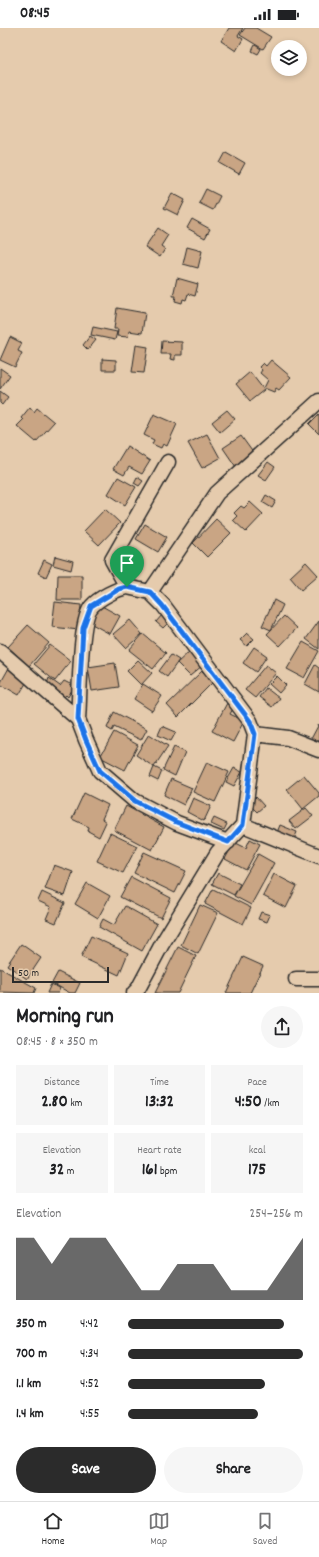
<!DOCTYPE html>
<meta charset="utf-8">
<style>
body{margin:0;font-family:Dekko,sans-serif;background:#f6f6f6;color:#202124;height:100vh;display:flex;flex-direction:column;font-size:15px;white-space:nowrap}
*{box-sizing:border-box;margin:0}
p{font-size:13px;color:#757577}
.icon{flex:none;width:22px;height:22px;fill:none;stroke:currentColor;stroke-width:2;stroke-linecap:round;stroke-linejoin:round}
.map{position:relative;height:965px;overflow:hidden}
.drawer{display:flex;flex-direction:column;background:#fff;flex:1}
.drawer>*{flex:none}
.fabs{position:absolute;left:271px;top:12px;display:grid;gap:8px}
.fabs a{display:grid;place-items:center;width:36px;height:36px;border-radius:50%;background:#fff;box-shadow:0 2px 6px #0003;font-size:20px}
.scale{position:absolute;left:12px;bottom:10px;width:97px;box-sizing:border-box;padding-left:4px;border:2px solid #2b2b2b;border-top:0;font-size:11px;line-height:14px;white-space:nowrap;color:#2b2b2b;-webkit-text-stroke:3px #e5cbad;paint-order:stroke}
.pin{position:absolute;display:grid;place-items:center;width:34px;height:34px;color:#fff;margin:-41px -17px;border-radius:50% 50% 50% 0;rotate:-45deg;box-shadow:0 0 4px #0007}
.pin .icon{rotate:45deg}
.round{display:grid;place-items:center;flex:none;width:42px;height:42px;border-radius:21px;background:#f6f6f6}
.summary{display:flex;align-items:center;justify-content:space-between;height:68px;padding:0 16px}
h1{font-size:22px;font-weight:700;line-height:30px}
.stats{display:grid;grid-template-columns:repeat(3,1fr);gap:6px;height:68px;padding:4px 16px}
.stats div{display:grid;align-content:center;border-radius:0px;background:#f6f6f6;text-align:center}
.stats b{font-size:17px;font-weight:700}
.stats small{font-size:11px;font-weight:400}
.stats p{font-size:11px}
.chart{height:112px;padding:8px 16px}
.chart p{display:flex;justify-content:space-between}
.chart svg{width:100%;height:72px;margin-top:4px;fill:#2b2b2b;opacity:.7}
.cta{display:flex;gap:8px;margin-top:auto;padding:8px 16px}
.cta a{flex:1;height:46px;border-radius:24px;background:#2b2b2b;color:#fff;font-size:16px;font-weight:700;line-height:46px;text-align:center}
.cta a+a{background:#f6f6f6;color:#202124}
ul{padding:0 16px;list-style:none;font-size:13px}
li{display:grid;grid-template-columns:64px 48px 1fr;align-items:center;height:30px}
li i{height:10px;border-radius:5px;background:#2b2b2b}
.status{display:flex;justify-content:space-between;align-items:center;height:28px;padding:0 20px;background:#fff;direction:ltr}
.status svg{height:11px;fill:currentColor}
.tab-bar{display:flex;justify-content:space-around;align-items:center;height:56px;border-top:1px solid #e0e0e0;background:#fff;font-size:11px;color:#757577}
.tab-bar a{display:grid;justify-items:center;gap:2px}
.tab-bar .selected{color:#2b2b2b}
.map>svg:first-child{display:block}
</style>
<div class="status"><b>08:45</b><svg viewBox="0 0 49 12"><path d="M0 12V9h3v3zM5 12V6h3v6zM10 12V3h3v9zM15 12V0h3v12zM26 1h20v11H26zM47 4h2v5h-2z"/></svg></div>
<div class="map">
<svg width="319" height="965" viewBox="0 0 319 965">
<rect width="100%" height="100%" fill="#e5cbad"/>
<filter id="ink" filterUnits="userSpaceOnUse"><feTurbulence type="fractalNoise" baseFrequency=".025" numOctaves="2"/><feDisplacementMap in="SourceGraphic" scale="8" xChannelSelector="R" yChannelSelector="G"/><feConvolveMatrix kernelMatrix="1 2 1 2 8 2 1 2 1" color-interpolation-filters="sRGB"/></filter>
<g filter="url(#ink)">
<path fill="#c9a584" stroke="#2b2b2b" d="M229,0H243L238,8L243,11L236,23L221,13Z
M245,0H256L271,9L263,21L240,7Z
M255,17L261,21L258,26L252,23Z
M226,124L245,135L239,146L220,135Z
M206,161L220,168L213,182L199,175Z
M172,165L185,172L178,187L164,180Z
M192,191L210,201L205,210L187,200Z
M158,200L168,207L161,218L165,221L160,229L145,219Z
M187,219L202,223L198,240L183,236Z
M177,250L198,256L195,268L188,266L186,272L183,271L182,275L175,273L176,268H173Z
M117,280L145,285L142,305L129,303L128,309L117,308L118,301H114Z
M93,299L117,304L115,312L91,307Z
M90,308L96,312L88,322L83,317Z
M10,309L22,315L18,323L22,325L15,339L0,332Z
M162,313L182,314V327H175V332L170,331L171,326H161Z
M136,317L148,319L144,345L132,344Z
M102,331L116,332V342H102Z
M271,332L291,349L279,362L276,360L274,364L264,360L268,352L260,345L262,342L259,339L263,335L266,338Z
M0,340L10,347L0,361Z
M250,344L264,362L250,373L236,356Z
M0,363L8,369L2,377L0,375Z
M30,379L34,384L37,380L54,394L36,414L17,398L23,392L21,390Z
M227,382L235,391L220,404L212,394Z
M154,386L177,396L167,418L163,416L161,420L152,416L154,412L144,407Z
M319,386V406L309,396Z
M207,406L220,430L202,440L188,415Z
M241,408L254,426L236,439L223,420Z
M127,418L150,433L142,446L129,439L124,447L113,441Z
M268,434L275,439L266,452L258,447Z
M118,449L136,459L125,477L108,466Z
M137,449L143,453L139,458L134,455Z
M266,467L276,473L272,480L262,474Z
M250,474L263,486L246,504L233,492L237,488L234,485L241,478L244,480Z
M105,481L120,495L99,517L84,503Z
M216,491L231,505L207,529L193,515Z
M145,496L167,509L158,524L136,511Z
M55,528L73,533L71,542L53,537Z
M44,532L52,536L46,549L38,545Z
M306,534L318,547L301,562L290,549Z
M58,547H82V572H57Z
M274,572L283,577L271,602L262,598Z
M55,574L81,577L79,602L52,599Z
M100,577L120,588L110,606L90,595Z
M162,587L169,594L163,600L156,594Z
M284,588L297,600L280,618L267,606Z
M130,592L142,606L126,620L113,606Z
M319,593V621L306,611Z
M28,597L49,615L29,638L8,619Z
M247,605L254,611L247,618L240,612Z
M143,606L166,625L153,641L129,622Z
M303,614L319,623L304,650L287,641Z
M50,617L71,633L55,653L34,636Z
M254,619L267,628L256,644L243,635Z
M190,623L203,637L190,648L177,635Z
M171,627L179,632L167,649L159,643Z
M138,632L152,645L141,657L127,643Z
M115,635L119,659L92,663L88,639Z
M266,637L276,645L255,670L245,662Z
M315,637L319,640V664L305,656Z
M10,638L29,650L19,667L0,656Z
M202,643L213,654L178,689L167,677Z
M277,648L286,657L279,665L269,656Z
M49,650L60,658L64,653L74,658L68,669L66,667L62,671L47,656Z
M143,656L162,668L152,683L134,671Z
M266,660L279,670L272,679L259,669Z
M227,675L234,679L230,686L244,693L233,714L212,703Z
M114,684L147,701L141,712L114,699L112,703L107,700Z
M319,696V715L311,711Z
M162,698L176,704L171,713L158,707Z
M114,704L138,717L125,742L100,729Z
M149,706L168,718L154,739L136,727Z
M174,719L185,724L175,748L163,742Z
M207,734L229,744L215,774L193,764Z
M154,739L162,743L158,753L150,749Z
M234,740L242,744L234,758L226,754Z
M304,747L319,765V768L303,781L287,761Z
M171,751L192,760L184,777L164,767Z
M84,765L108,777L102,791L106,794L99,809L88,803L89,799L72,791Z
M256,769L264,778L257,784L249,776Z
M193,770L211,778L204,793L187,784Z
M126,778L164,799L152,822L114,802Z
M306,780L313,788L296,801L289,793Z
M214,790L227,796L224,802L211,796Z
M280,797L297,804L293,814L276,807Z
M110,805L137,818L123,845L97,833Z
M250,811L260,816L246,842L225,831L234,814L246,820Z
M144,824L186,843L175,865L134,845Z
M258,826L274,835L251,877L234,868Z
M54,837L73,844L65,868L45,861Z
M218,845L240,856L234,867L212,856Z
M274,846L297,858L286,880L263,868Z
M131,849L171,870L161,890L120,869Z
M87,855L110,868L98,890L75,876Z
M213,861L251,880L243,896L205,876Z
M42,864L65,875L56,895L46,891L51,879L38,873Z
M200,877L218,885L198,926L181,917Z
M125,878L157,896L142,923L99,899L103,891L114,897Z
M261,884L270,887L267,894L258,891Z
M91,908L128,925L119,947L81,929Z
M21,916L41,930L27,951L7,937Z
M178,919L196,928L178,965H155Z
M243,929L263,938L250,965H226Z
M0,940L36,960L34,965L0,964Z
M58,944L80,955L75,965H70L52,955Z
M51,956L60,960L58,965H47Z"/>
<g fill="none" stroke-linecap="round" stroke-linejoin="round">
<defs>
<path id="street" d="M150,564L217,465L319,373
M0,623L78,691L86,712L100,743L135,773L177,795L228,814
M78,691C80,670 79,590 92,578C99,570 117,561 127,559
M255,706L288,710L319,722
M243,797L319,828
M296,951H319
M134,965L138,961L162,916L218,824L243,797L255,706L250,693L163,577L150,564L127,559L112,532L168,434"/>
</defs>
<use href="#street" stroke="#2b2b2b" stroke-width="17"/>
<use href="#street" stroke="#e5cbad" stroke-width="14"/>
</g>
</g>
<g fill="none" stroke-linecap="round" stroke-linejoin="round" filter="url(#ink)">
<defs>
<path id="route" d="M127,559L150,564L162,577L250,693L255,706L243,797L228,814L176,794L135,773L100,743L86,712L78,691L83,600L91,578L119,561Z"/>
</defs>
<use href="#route" stroke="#fff" stroke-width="8"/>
<use href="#route" stroke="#1a73e8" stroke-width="5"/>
</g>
</svg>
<div class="fabs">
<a><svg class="icon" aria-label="layers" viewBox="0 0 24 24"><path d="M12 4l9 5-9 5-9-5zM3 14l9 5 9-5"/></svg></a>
</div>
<div class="scale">50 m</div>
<div class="pin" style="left:127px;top:559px;background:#1e9e55"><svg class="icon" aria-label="arrive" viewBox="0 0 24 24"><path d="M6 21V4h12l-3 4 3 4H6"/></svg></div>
</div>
<section class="drawer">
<div class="summary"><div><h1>Morning run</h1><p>08:45 · 8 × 350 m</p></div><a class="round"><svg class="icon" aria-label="share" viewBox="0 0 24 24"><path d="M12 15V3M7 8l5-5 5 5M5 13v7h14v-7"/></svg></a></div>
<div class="stats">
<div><p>Distance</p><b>2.80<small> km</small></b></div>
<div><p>Time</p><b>13:32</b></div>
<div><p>Pace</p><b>4:50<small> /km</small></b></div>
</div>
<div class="stats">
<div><p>Elevation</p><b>32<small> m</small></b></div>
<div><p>Heart rate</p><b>161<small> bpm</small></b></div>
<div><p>kcal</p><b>175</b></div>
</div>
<div class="chart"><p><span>Elevation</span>254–256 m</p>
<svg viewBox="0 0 160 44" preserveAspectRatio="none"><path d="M0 44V6L10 6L20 22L30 6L40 6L50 6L60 22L70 38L80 38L90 22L100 22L110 22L120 38L130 38L140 38L150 22L160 6V44z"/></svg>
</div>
<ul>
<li><b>350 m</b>4:42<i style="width:89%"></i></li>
<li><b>700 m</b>4:34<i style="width:100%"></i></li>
<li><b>1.1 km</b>4:52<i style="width:78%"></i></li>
<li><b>1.4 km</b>4:55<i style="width:74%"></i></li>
</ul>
<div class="cta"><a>Save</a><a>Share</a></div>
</section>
<nav class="tab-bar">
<a class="selected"><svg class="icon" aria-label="home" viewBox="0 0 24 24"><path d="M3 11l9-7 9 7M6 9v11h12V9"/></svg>Home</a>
<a><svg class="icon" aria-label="map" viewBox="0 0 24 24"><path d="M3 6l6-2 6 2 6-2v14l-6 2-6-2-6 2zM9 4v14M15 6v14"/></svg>Map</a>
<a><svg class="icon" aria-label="saved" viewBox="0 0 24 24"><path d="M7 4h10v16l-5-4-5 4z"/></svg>Saved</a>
</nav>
